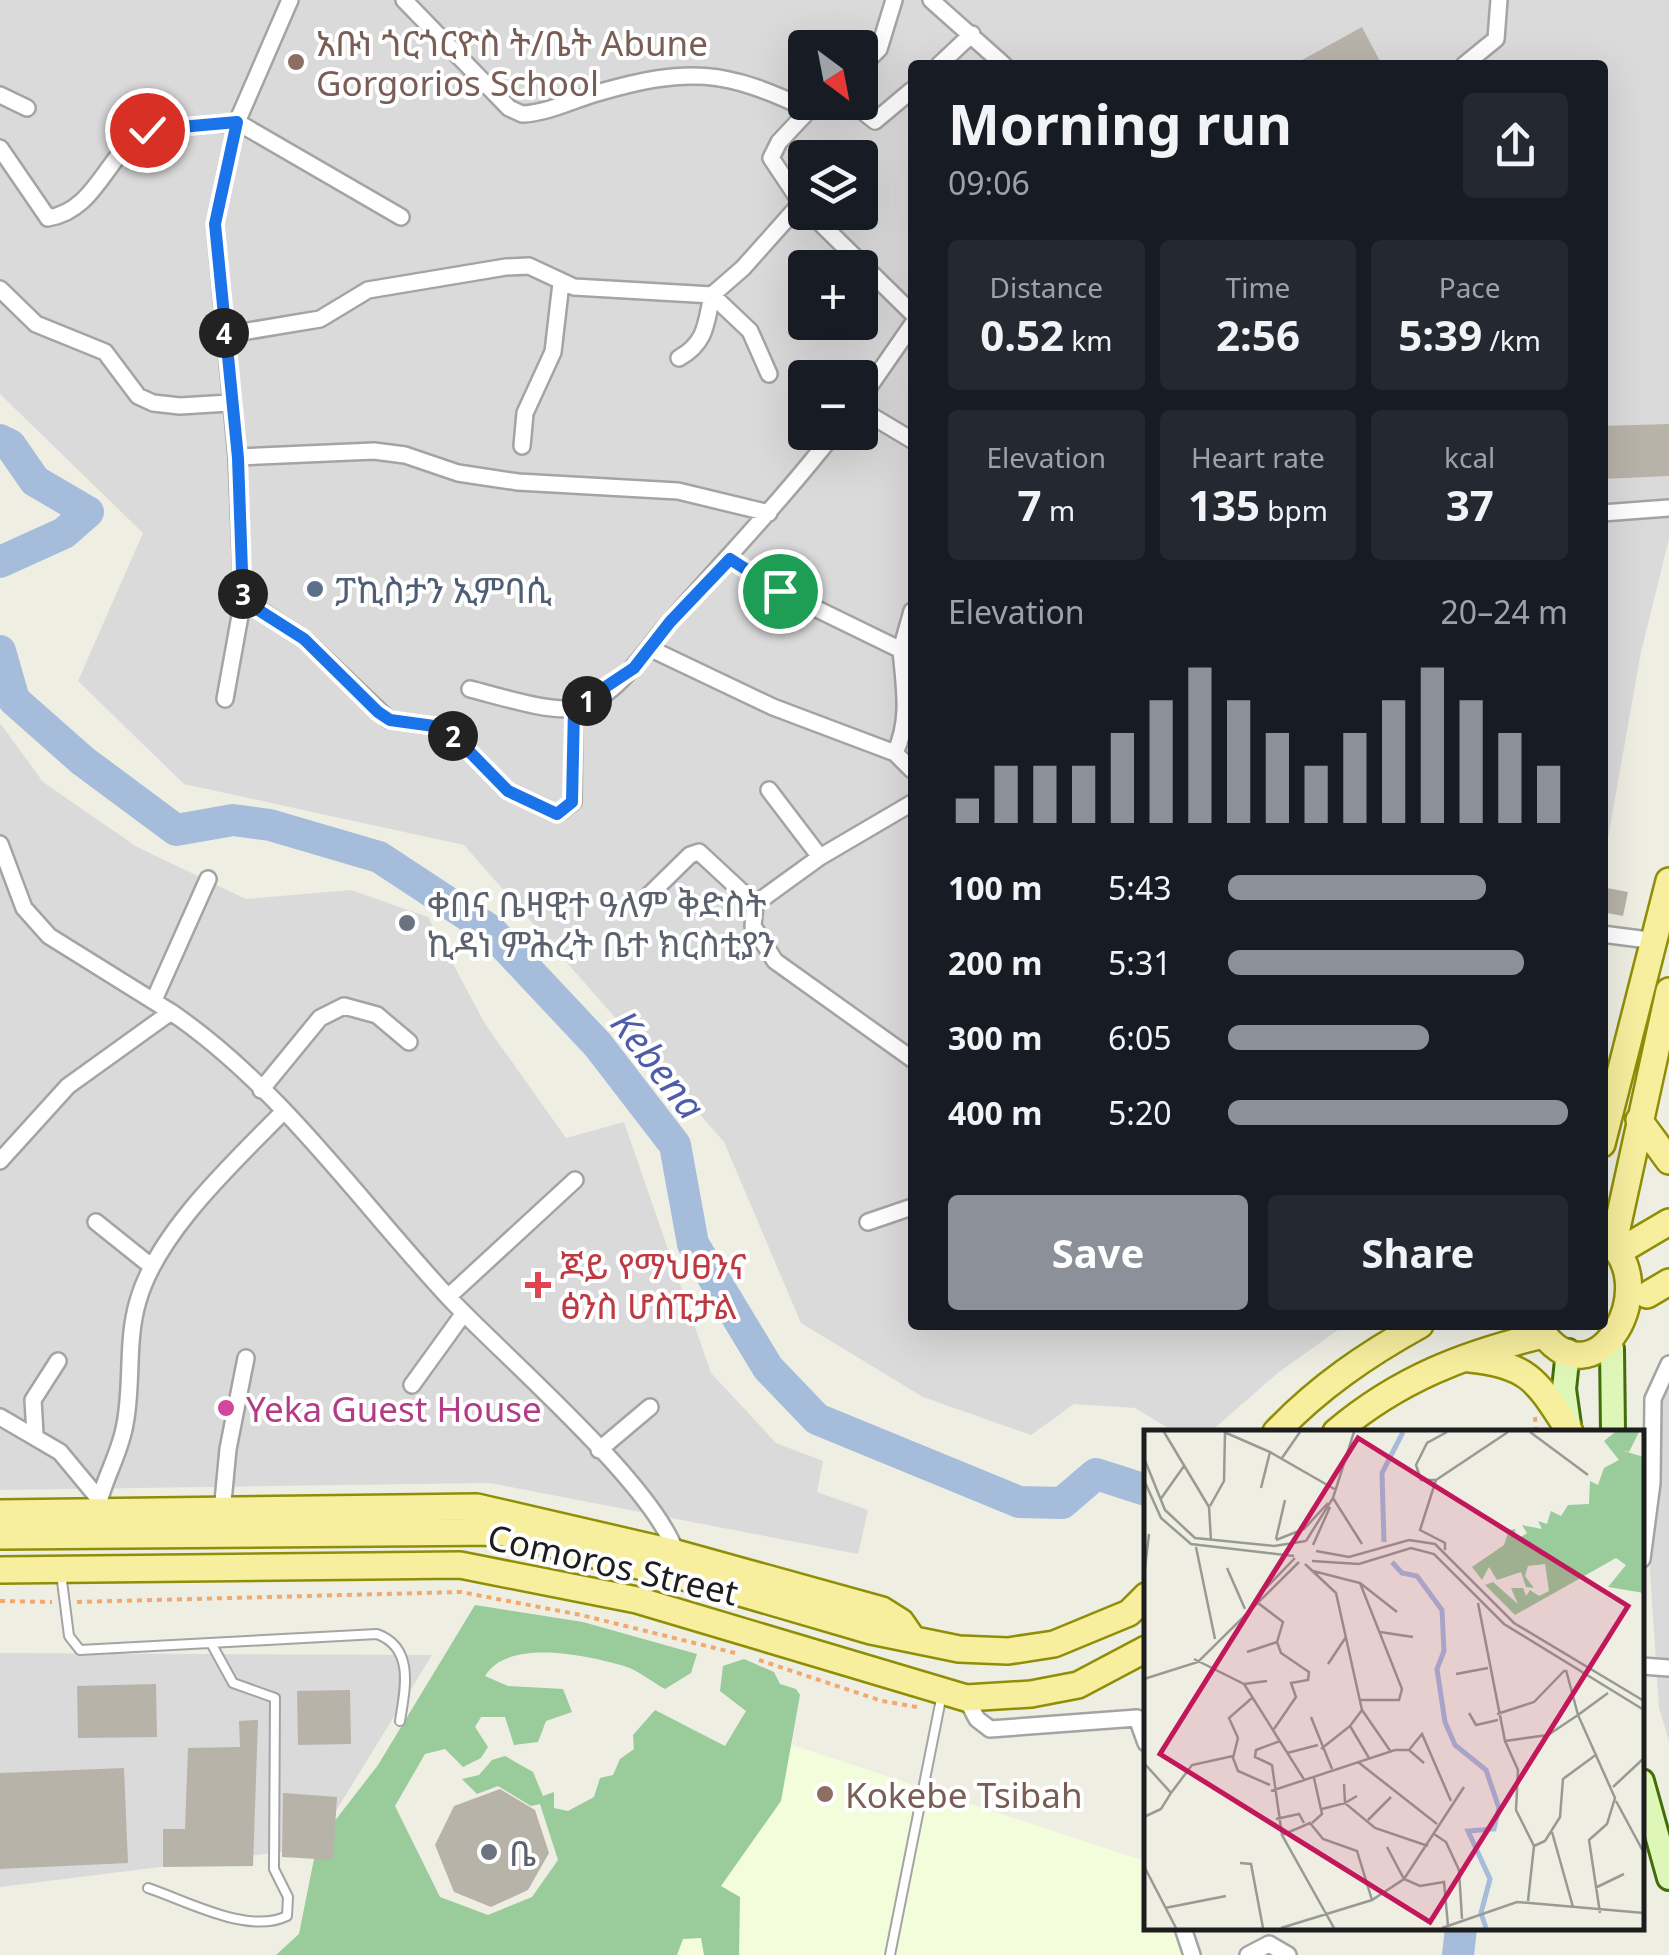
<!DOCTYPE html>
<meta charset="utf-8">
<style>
body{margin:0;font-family:"Noto Sans","Noto Sans Ethiopic",sans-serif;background:#242831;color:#f1f3f6;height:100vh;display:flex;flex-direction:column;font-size:38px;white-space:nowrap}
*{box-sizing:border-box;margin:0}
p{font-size:32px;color:#9ea1a6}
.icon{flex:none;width:55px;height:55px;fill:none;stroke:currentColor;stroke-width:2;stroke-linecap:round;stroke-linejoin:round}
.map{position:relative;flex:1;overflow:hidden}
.drawer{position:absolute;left:908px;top:60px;width:700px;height:1270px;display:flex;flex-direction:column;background:#171b24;border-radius:10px;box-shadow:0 10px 40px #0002}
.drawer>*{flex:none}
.needle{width:65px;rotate:148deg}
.buttons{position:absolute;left:788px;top:30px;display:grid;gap:20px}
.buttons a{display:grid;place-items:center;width:90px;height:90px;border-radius:10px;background:#171b24;box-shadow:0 10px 40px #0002;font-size:50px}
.pin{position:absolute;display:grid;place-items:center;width:85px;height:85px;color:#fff;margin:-42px;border:5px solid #fff;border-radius:50%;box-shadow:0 2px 10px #0007}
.km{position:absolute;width:50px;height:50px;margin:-25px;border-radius:50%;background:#222;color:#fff;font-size:28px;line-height:50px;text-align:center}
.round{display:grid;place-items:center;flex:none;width:105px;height:105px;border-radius:10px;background:#242831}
.head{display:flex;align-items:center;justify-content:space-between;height:170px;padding:0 40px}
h1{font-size:55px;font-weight:700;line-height:75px}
.stats{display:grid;grid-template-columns:repeat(3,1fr);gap:15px;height:170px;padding:10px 40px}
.stats div{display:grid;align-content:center;border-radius:10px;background:#242831;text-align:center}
.stats b{font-size:42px;font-weight:700}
.stats small{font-size:28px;font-weight:400}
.stats p{font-size:28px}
.chart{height:280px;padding:20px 40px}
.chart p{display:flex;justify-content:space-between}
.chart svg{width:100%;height:180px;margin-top:10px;stroke:#8c9099;stroke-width:6}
.primary-button{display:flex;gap:20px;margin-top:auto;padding:20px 40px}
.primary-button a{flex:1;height:115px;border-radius:10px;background:#8c9099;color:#fff;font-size:40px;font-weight:700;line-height:115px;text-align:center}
.primary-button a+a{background:#242831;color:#f1f3f6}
ul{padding:0 40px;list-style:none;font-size:32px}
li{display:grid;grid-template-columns:160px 120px 1fr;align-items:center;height:75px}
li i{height:25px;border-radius:12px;background:#8c9099}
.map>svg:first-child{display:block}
</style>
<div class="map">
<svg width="1669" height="1955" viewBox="0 0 1669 1955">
<rect width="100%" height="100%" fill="#eeeee3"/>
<path fill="#dbdada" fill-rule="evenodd" d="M0,0H1669V539L1641,652L1603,866L1602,65H912V1325H1345L1279,1372L1210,1432H1175L1135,1408L1074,1404L1031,1435L923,1397L801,1323L724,1142L464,845L184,784L78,681L143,533L0,394ZM805,48H860V102H805ZM805,158H860V212H805ZM805,268H860V322H805ZM805,378H860V432H805Z
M0,723L43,782L137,847L246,899L351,890L428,917L485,1024L566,1138L624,1122L711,1373L776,1443L823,1461L817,1492L868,1510L858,1554L490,1483L0,1490Z
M1669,1379V1741L1659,1708L1643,1466Z
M0,1653L432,1655L313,1848L0,1887Z"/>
<path fill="#f3fddc" d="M738,1727L1144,1861L1146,1928H1176L1188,1955H642Z"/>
<path fill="#99cb9b" d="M475,1605L583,1622L697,1654L691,1673L665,1689C652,1682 638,1670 624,1666C585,1655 508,1638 485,1676L508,1686L563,1689L572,1712L546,1721L538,1742L514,1745L505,1717H481L475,1727L488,1747L481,1758L463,1767L445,1749L425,1754L395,1806L440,1897L488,1915L532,1897L558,1860L540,1804L531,1806L498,1786L477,1794L462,1779L479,1775L492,1760L505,1756L533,1772L543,1796L554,1792V1808L568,1811L594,1797L600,1778L613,1775L620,1759L634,1749L633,1735L655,1710L725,1746L746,1711L720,1691L723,1666L744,1659L774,1672L780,1684L796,1689L800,1695L781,1801L721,1886L740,1897L739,1955H704L701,1938L683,1939L677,1955H276L299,1934L317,1844L378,1765Z"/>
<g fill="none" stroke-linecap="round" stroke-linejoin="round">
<path stroke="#a5bcda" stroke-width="32" d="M0,440L10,445L35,481L88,512L64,533L0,562
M0,651L14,700L83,761L176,830L233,820L270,825L379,857L490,930L598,1045L675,1145L693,1244L768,1368L817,1419L1019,1502L1062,1503L1096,1474L1146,1490
M1458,1955L1461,1928"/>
</g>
<path fill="#b7b3a9" d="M1362,27L1382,65H1293Z
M1669,424V476L1602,479V426Z
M1602,887L1628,892L1623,916L1602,912Z
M156,1684L157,1737L78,1738L77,1686Z
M350,1690L351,1744L298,1745L297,1691Z
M258,1720L253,1866L163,1867V1829H185L188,1748L240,1747L239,1721Z
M124,1768L128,1863L0,1869V1773Z
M500,1789L535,1810L549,1853L528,1890L491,1907L454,1892L435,1845L454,1806Z
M283,1793L337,1797L333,1860L282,1857Z"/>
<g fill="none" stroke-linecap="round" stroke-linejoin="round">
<defs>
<path id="service" d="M61,1573L69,1636L80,1650L377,1634C415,1648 405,1689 400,1721
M148,1888C187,1901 248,1935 287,1916L288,1897L274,1869L275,1698L233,1683L211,1643
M890,1955L942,1694"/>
<path id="minor" d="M404,0L509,108L522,114C548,113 572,100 597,93C688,67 724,69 809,110L821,102
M931,0L1004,65
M939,65L972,34
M1464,65L1496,39L1499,0
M860,68L879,49L894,0
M0,95L27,108
M851,102L875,121L912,90
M0,148L48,218C98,210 107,151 147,130L237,122L401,217
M805,209L771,158L779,142L809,110
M809,212L912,313
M0,289L36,324L105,352L138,396L153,403L180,406L229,403
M224,335L320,319L368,290L506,267L529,266L574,287L712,295L743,268L800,204
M679,358C706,343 706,324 712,295L750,331L769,374
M860,400L912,325
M860,409L912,440
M522,446L525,413L553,352L561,283
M237,457L374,451L405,455L458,473L518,482L678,491L769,513
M1602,513L1669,508
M730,559L780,591L901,650C904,686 911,719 895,753
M243,599L304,639L389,720L434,726L454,736L508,791L557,814L573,802L574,708
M649,648L773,707L895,753L912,770
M901,650L912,611
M470,689C495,695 550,713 575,708C618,698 643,652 670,622C725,559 783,499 835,432
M225,699L243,599L237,457L215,224L237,122L290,0
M769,790L820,857
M912,803L820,857L755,904L753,926L775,961L912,1059
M0,844L24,908L49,936L171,1012
M639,905L690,855L699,852L755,904
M1602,934L1656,941
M154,1000L208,879
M261,1090L320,1018L344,1006L377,1015L409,1042
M0,1161L68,1086L171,1012C281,1087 361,1204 451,1300C506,1358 654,1485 676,1553
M96,1222L151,1266
M868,1222L912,1207
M448,1297L575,1180
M412,1385L464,1313
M0,1417L60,1452L99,1499
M35,1434L33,1400L58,1361
M599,1450L650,1407
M97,1511C102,1481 120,1455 125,1424C133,1383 126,1341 138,1301C157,1233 233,1163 282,1113
M222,1512L228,1449L246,1358
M1642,1559L1652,1483L1653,1399L1669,1364
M1642,1666L1669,1668
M966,1698L977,1719L990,1729L1137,1718L1146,1743
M1183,1928L1192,1955
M1248,1955L1269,1944L1288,1955"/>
<path id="secondary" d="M1612,1349L1613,1432
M1568,1351L1564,1389L1570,1432
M1642,1781L1669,1878"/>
<path id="primary" d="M1639,1120L1669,1161
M1602,1144L1669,881
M1614,1242L1669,991
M1625,1248L1669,1222
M1647,1295L1669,1282
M1537,1325C1595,1416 1669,1277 1602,1238
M1470,1359C1531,1365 1538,1383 1570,1432
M1276,1432C1319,1387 1366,1355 1420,1325
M1336,1432C1399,1379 1464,1354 1543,1335
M0,1513L477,1507L676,1553L882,1610L901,1622L912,1638
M0,1536L501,1532L696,1580L871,1631L959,1649L1008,1651L1054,1644L1129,1613L1146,1596
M0,1570L460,1565L637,1600L966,1698L1031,1694L1078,1685L1146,1649"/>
</defs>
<use href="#service" stroke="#a4a4a4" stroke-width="12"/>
<use href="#minor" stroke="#a4a4a4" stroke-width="20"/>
<use href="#secondary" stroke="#426e0a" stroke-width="28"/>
<use href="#primary" stroke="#8f8e07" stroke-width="30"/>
<path stroke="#f3a86f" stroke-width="4" stroke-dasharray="5 5" stroke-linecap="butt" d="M1535,1417L1536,1432
M0,1601L52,1602
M77,1602L461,1592L581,1615L735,1653
M759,1660L882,1701L917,1707"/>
<use href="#service" stroke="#fff" stroke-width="8"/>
<use href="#minor" stroke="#fff" stroke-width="15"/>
<use href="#secondary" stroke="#dff6b9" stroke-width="22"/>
<use href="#primary" stroke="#f7ee9e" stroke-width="25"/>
</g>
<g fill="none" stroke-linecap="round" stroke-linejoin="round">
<defs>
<path id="route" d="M147,130L237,122L215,224L238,458L243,600L304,639L378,712L390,720L434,726L454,736L508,791L557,814L572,802L574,708L634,668L670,622L730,559L780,591"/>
</defs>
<use href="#route" stroke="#fff" stroke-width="20"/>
<use href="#route" stroke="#1a73e8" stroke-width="12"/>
</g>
<g fill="#8d6e63" stroke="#fff" stroke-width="4">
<circle cx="296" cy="62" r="10"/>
<circle cx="825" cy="1794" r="10"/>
</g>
<circle fill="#5c6f8a" stroke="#fff" stroke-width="4" cx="315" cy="589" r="10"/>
<g fill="#6b7280" stroke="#fff" stroke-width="4">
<circle cx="407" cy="923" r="10"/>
<circle cx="489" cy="1852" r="10"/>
</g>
<path fill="#e0444e" stroke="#fff" stroke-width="4" d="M533 1270h10v10h10v10h-10v10h-10v-10h-10v-10h10z"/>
<circle fill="#d1479c" stroke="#fff" stroke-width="4" cx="226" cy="1408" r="10"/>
<g text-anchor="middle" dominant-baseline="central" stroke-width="8" stroke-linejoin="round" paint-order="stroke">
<g font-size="35" fill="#785e54" stroke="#fff" text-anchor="start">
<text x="316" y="42">አቡነ ጎርጎርዮስ ት/ቤት Abune<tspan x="316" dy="40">Gorgorios School</tspan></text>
<text x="845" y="1794">Kokebe Tsibah</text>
</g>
<g font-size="35" fill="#4e5e75" stroke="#fff" text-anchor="start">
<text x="335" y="589">ፓኪስታን ኢምባሲ</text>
</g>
<g font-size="35" fill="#5b616d" stroke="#fff" text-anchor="start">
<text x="427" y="903">ቀበና ቤዛዊተ ዓለም ቅድስት<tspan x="427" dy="40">ኪዳነ ምሕረት ቤተ ክርስቲያን</tspan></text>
<text x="509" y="1852">ቤ</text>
</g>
<g font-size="35" fill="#be3a42" stroke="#fff" text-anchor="start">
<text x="560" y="1265">ጆይ የማህፀንና<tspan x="560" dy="40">ፅንስ ሆስፒታል</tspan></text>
</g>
<g font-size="35" fill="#b23c85" stroke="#fff" text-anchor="start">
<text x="246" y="1408">Yeka Guest House</text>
</g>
<g font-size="35" fill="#1d1d1d" stroke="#fff">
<text transform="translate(613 1564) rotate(13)">Comoros Street</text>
</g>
<g font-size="38" font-style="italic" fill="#4e5da8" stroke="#fff">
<text transform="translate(659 1064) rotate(52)">Kebena</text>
</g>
</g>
<g transform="translate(1144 1430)">
<rect width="500" height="500" fill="#eeeee3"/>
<path d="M471,2H495L485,22L476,20L500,27V163L464,157L482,135L472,128L371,185L341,155L349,152L374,174L367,158H379L382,166L386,160L395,166L405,161L401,134L384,136L381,146L390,158L382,157L377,142L353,150L345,137L338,150L328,137L360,115L365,100L371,99L372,110L383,103L378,95L398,99L394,91L403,94L407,81L417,86L424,75L445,74L446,51L454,55L460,38L475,30L460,11Z" fill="#99cb9b"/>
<path fill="none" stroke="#a5bcda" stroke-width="5" d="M240,112L238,43L259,2M248,132L258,143L273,146L298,180L300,221L293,239L301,292L311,315L342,340L355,378L350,399L324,401L346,449L337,483L342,498"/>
<path fill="none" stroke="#9a9a94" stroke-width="2.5" d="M20,2L65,77L67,111M80,2L126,22L117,58M386,2L444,45M126,22L192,60M0,28L21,80L51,108L130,116L162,111M138,28L156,2M0,50L17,88L47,114L150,126M292,50L364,2M189,68L218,114M16,70L40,36M66,76L80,51L81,2M132,109L141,70M132,110L160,99L184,73M162,111L189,68L210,2M169,115L186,77M52,117L71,209M301,120V113L276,100L292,50H277L272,35L283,13L303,2M172,121L205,127L265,110L291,114L370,193L500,271M168,131L215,134L267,118L290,124L360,194L500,280M161,134L192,163L218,280L247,322M83,138L101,179M169,141L216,153L258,259L255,270H215M0,146L5,104M216,153L253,182M119,161L151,128M334,173L361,311L404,305L434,285L422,240M236,202L269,207M103,222L133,212L139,192L114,173M50,229L100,254L123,251M184,234L202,207M312,244L344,238M0,249L54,232L155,132M100,254L161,351M109,267L85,288L94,308L89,328L94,341L126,355M218,280L206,296L225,328M325,283L332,295L354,290M353,284L390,272L421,240M167,287L188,339M130,299L152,267L147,253L164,250L165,242L137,223L133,212M136,311L112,320L111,327L128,335L138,405L190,498M361,311L374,340L372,380L390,416L384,471M177,319L206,296M265,320L278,304L307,371M143,323L174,315M214,332L293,394M0,333L27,363L17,379L0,387M200,354L201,373L213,366M469,357L500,328M127,361L251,320H265L280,333M27,363L48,335L89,326M472,371L500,423M178,379L201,373L231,398L284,416M132,389L155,384L160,393M224,390L247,367M168,393L178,384L170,348M408,402L429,477M290,404L302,412L315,440L318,489M138,405L166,393L179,409L213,421L228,470M390,416L401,411L416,387L419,349L453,324M243,417L260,449L276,456L300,452L304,496M96,433L107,434L119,498M0,436L32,498M451,458L480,444M21,478L82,466M456,483L445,410L463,394L471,368L434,285L464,263M137,498L228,470L260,449L320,357M298,498L373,472L500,483"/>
<path fill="#c2185b" fill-opacity="0.15" stroke="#c2185b" stroke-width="5" d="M214,8L484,176L286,492L16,324Z"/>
<rect width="500" height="500" fill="none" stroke="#1d1d1d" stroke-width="5"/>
</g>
</svg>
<div class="buttons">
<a><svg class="needle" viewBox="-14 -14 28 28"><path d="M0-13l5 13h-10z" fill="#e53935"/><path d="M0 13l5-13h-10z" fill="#9ea1a6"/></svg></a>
<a><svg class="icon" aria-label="layers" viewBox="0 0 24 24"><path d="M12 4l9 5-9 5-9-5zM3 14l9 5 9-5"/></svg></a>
<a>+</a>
<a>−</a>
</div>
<div class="pin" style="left:780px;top:591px;background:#1e9e55"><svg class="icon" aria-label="arrive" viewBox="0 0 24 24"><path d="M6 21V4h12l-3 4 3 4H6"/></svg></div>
<div class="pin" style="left:147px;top:130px;background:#d93025"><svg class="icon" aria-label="check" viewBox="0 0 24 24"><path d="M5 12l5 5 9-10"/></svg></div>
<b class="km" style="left:587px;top:701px">1</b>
<b class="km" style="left:453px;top:736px">2</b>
<b class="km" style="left:243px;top:594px">3</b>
<b class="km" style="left:224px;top:333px">4</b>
<section class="drawer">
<div class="head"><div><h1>Morning run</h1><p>09:06</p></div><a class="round"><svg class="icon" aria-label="share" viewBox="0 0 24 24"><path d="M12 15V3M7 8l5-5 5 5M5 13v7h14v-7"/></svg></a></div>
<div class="stats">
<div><p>Distance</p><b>0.52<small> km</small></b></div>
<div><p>Time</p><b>2:56</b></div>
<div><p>Pace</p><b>5:39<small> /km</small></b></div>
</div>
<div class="stats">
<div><p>Elevation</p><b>7<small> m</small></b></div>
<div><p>Heart rate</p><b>135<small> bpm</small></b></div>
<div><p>kcal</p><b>37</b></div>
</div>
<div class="chart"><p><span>Elevation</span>20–24 m</p>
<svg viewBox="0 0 160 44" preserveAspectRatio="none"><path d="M5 44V38M15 44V30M25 44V30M35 44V30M45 44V22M55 44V14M65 44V6M75 44V14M85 44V22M95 44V30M105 44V22M115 44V14M125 44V6M135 44V14M145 44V22M155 44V30"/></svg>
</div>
<ul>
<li><b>100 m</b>5:43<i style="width:76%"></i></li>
<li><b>200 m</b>5:31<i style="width:87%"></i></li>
<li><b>300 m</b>6:05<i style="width:59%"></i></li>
<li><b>400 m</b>5:20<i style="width:100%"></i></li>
</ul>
<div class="primary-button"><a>Save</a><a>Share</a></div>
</section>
</div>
